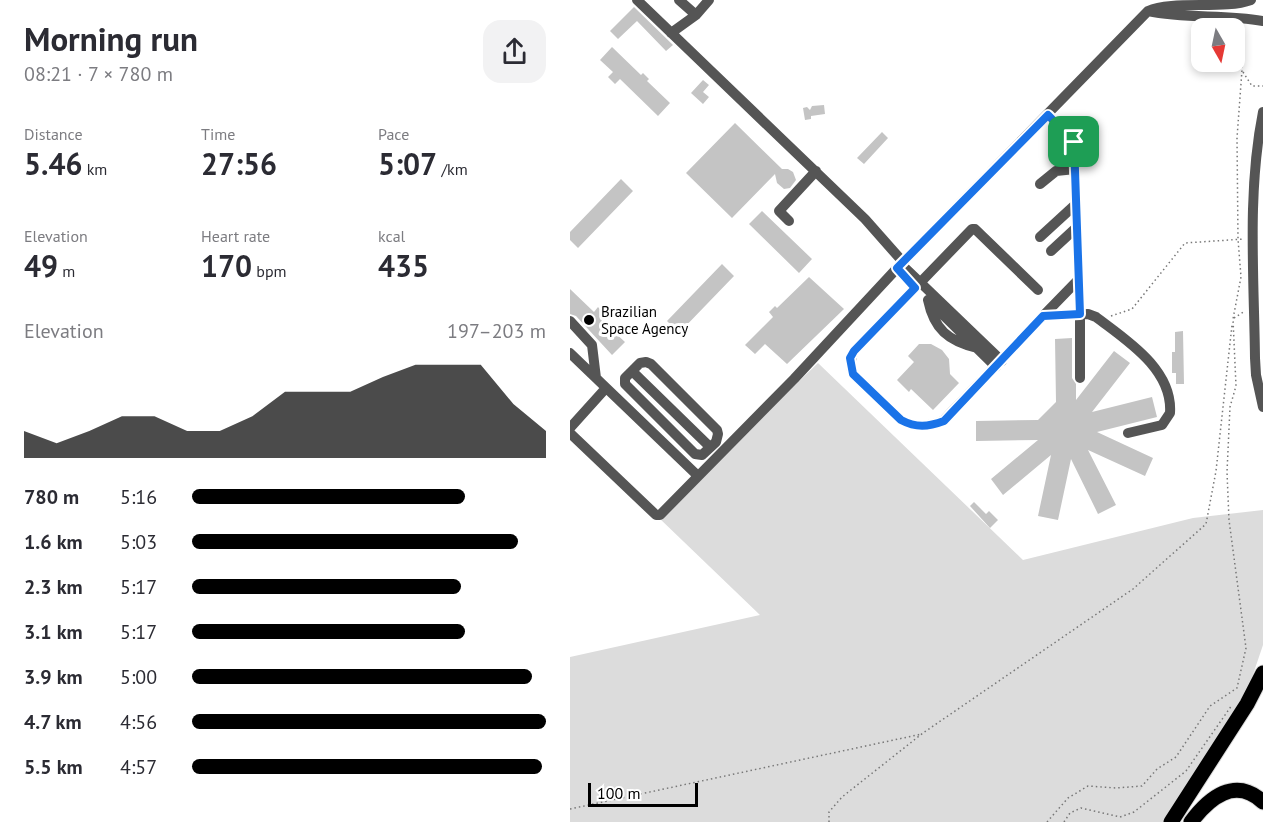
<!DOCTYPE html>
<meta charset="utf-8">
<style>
body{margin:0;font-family:"PT Sans",sans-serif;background:#f2f2f3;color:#2b2b33;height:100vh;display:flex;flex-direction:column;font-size:22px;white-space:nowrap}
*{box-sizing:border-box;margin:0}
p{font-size:20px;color:#7c7c81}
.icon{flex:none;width:33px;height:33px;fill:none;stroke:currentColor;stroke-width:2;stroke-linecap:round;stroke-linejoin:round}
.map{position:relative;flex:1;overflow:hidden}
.sheet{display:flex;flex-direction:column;background:#fff;width:570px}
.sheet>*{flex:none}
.needle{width:39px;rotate:171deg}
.buttons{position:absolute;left:621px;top:18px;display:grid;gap:12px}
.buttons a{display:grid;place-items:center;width:54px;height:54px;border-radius:12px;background:#fff;box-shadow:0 3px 9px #0003;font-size:30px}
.scale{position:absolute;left:18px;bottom:15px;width:110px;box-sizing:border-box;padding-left:6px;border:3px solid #000;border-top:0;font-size:16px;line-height:21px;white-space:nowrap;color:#000;-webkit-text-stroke:4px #fff;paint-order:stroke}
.pin{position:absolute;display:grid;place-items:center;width:51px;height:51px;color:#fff;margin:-26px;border-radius:12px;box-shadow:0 3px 9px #0006}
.round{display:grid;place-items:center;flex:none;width:63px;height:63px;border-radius:18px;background:#f2f2f3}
.headline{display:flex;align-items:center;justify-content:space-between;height:102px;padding:0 24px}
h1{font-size:33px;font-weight:800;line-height:45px}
.stats{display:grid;grid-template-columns:repeat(3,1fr);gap:9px;height:102px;padding:6px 24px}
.stats div{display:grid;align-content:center}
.stats b{font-size:30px;font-weight:800}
.stats small{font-size:16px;font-weight:400}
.stats p{font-size:16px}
.chart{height:168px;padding:12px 24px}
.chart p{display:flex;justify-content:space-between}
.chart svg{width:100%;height:108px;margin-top:6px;fill:#000;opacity:.7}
ul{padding:0 24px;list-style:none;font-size:20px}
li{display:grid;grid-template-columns:96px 72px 1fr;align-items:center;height:45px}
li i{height:15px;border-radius:8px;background:#000}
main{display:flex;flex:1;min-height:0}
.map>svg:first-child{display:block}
</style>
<main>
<section class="sheet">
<div class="headline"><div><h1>Morning run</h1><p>08:21 · 7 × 780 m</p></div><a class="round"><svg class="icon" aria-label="share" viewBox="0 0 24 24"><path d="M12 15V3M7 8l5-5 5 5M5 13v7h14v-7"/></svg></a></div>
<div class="stats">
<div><p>Distance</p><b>5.46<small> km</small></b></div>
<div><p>Time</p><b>27:56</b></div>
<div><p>Pace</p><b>5:07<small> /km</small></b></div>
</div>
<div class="stats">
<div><p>Elevation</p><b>49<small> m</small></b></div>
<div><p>Heart rate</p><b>170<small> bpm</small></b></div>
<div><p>kcal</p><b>435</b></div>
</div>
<div class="chart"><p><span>Elevation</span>197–203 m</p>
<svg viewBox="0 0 160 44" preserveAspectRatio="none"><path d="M0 44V33L10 38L20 33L30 27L40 27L50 33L60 33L70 27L80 17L90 17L100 17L110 11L120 6L130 6L140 6L150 22L160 33V44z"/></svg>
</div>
<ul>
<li><b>780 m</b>5:16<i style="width:77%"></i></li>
<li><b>1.6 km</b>5:03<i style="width:92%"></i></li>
<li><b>2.3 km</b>5:17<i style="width:76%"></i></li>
<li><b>3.1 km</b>5:17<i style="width:77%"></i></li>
<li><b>3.9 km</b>5:00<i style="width:96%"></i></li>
<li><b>4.7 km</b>4:56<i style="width:100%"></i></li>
<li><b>5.5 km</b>4:57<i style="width:99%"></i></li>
</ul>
</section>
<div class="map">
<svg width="693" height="822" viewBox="0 0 693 822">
<rect width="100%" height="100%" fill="#fff"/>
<path fill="#dcdcdc" d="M248,363L453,560L623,518L693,510V645L674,701L593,822H0V657L190,615L88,517Z"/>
<path fill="#c4c4c4" d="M64,7L103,45L96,51L67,21L48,39L40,31Z
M42,47L71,75L73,73L79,79L77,81L100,103L88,116L50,79L45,84L38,77L43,72L30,60Z
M133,80L139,85L133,92L139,97L133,104L121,93Z
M254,105L255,114L241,116V119L235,120L233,108L237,107L240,110L242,106Z
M165,123L212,169H218L223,172L226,180L220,188L214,189L207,183L205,174L162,218L116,173Z
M312,132L318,138L294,164L287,158Z
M51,179L63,191L8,248L0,240V232Z
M192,211L242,259L229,273L179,224Z
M152,264L164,276L109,333L97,321Z
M239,277L274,309L217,364L195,344L185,354L175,345L203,317L199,312L205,306L207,308Z
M0,289L24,312L28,307L34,314L30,319L55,342L42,355L6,316L0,314Z
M613,331L614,384H606V373H602V352H605V332Z
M502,338V378L506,384V400L544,351L560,363L522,412L582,397L587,417L527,432L583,458L575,476L518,450L546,505L528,514L501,459L488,520L468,516L481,455L433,495L421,479L468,440L406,441V421L468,420L486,402L485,339Z
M349,344H361L372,350L379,359L380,374L389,383L363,410L341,389L339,392L327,380L344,362L338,356Z
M404,502L416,514L419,511L428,520L420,528L400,506Z"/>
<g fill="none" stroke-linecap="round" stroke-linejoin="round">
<defs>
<path id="highway" d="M601,822L677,704L693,673
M621,822C639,798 665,776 693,802"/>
</defs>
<use href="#highway" stroke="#dbdbdb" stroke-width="17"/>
<path stroke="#777" stroke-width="1.5" stroke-dasharray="1.5 3" stroke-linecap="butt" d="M664,59L671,68
M673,72L682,86H693
M541,316L562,309L615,243L674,239
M664,318L675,311
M0,809L352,734
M259,822V812L272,797L353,733L563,589L636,524L646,471L662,325
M477,822L498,798L518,786L546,788L572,786L587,769L606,757L640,706L667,688L676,648L659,520L657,472L660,407L666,386L663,319L671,277L668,239L667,138L672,70L671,28
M494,822L500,813L511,808L550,817L564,812L616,771L662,705"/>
<path stroke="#555" stroke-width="10" d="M67,0L295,219L333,262
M109,0L126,15
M578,11C616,19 655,14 693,21
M101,33L126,15L139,0
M693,112C677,192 684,276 685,358L686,375L693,407
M478,115L504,142L510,314V378
M470,184L486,171L505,169
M219,221L209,211L246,171
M470,237L506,204
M481,251L507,227
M331,264L432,361
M509,279L473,316L518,314L526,317C556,340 603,369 600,413L592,425L558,433
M468,290L405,229H402L284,351C280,359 280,365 283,374L331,420C346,428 358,427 373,421L473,316
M358,300C364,329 378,341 407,348
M365,307L426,367
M0,321L22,345L26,378
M0,353L128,476
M76,362L81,364L147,430L148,434L146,442L132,455L125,454L55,384V378L70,363Z
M62,371L140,447
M0,428L36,388
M0,433L86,515H90L224,379L331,264L578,11C603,0 654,10 681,0"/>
<use href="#highway" stroke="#000" stroke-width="15"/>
</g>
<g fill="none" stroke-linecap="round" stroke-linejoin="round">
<defs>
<path id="route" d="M478,115L504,142L510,314L473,316L374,421C358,427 346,428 331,420L283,374L280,358L284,351L345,288L327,268Z"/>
</defs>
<use href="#route" stroke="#fff" stroke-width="12"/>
<use href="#route" stroke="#1a73e8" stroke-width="8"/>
</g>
<circle fill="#000" stroke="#fff" stroke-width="2" cx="19" cy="320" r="6"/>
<g text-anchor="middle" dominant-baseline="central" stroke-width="6" stroke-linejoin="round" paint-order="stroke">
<g font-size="15" fill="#000" stroke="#fff" text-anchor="start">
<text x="31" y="311">Brazilian<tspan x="31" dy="17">Space Agency</tspan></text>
</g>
</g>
</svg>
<div class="buttons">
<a><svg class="needle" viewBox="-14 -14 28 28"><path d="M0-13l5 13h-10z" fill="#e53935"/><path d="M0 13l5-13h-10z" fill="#7c7c81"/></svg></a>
</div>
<div class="scale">100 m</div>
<div class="pin" style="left:504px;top:142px;background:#1e9e55"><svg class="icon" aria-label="arrive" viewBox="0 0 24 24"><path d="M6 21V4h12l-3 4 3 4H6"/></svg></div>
</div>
</main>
